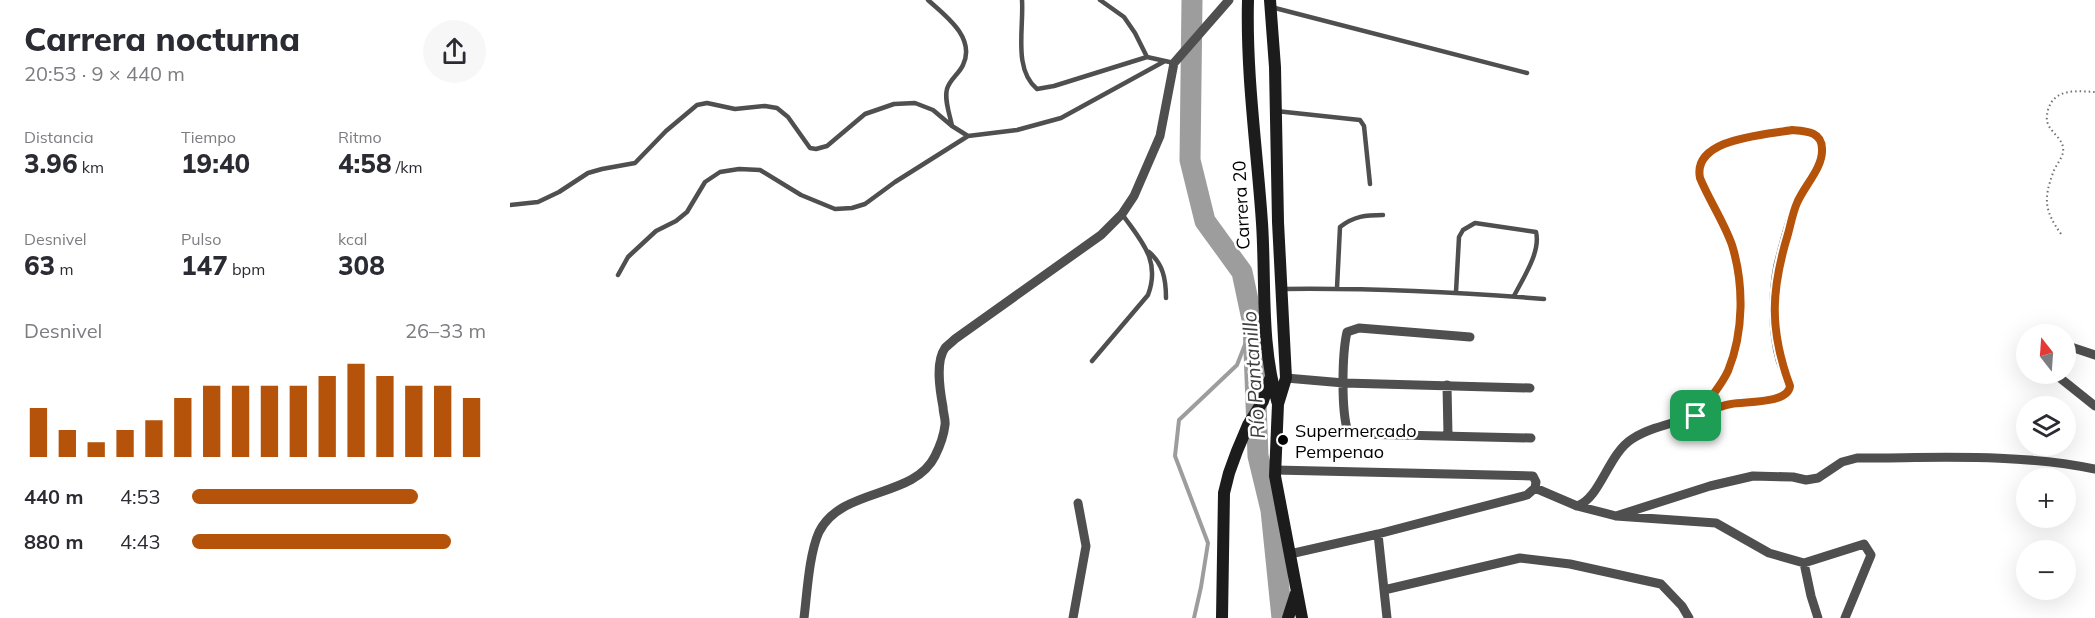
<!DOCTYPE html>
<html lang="es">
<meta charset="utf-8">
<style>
body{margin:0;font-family:Mulish,sans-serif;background:#f7f7f7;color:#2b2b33;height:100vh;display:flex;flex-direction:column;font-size:22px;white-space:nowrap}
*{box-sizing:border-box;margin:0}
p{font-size:20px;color:#7c7c81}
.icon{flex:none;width:33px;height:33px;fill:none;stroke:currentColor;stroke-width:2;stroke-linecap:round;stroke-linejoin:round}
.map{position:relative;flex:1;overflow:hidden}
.sheet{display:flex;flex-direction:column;background:#fff;width:510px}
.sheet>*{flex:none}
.needle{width:39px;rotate:343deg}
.controls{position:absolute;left:1506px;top:324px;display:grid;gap:12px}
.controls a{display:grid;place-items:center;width:60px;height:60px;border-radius:50%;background:#fff;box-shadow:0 6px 24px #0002;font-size:30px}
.pin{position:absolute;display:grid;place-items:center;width:51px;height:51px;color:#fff;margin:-26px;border-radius:12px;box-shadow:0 3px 9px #0006}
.round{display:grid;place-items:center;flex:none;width:63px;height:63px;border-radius:32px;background:#f7f7f7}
.overview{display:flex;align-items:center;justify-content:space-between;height:102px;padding:0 24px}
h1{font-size:33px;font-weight:800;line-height:45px}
.figures{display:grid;grid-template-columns:repeat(3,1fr);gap:9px;height:102px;padding:6px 24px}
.figures div{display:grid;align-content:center}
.figures b{font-size:26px;font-weight:800}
.figures small{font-size:16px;font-weight:400}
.figures p{font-size:16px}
.chart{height:168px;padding:12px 24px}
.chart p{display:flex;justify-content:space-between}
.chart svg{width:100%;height:108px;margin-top:6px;stroke:#b45309;stroke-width:6}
ul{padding:0 24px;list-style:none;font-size:20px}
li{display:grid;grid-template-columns:96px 72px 1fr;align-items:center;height:45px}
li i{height:15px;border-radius:8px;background:#b45309}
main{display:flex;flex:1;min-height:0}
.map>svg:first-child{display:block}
</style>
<main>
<section class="sheet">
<div class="overview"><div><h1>Carrera nocturna</h1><p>20:53 · 9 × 440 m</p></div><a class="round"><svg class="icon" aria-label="share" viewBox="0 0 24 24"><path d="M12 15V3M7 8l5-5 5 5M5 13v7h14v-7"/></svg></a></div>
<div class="figures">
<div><p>Distancia</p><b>3.96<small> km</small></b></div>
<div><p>Tiempo</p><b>19:40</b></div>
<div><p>Ritmo</p><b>4:58<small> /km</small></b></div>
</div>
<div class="figures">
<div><p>Desnivel</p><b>63<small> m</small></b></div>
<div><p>Pulso</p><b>147<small> bpm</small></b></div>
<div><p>kcal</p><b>308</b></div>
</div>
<div class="chart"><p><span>Desnivel</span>26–33 m</p>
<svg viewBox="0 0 160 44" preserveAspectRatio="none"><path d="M5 44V24M15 44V33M25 44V38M35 44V33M45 44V29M55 44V20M65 44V15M75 44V15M85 44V15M95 44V15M105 44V11M115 44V6M125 44V11M135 44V15M145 44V15M155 44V20"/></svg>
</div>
<ul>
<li><b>440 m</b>4:53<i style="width:77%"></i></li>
<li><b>880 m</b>4:43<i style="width:88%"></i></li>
</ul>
</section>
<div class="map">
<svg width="1585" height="618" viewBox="0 0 1585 618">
<rect width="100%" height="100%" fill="#fff"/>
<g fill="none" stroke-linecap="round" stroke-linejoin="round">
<path stroke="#9d9d9d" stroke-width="4" d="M684,618L691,587L698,543L665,456L669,420L727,365L743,324"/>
<path stroke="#9d9d9d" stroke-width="21" d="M682,0L680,160L695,221L732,272L743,324L748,456L761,510L772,618"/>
<path stroke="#717171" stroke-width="2" stroke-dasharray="1.5 3" stroke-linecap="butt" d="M1551,234C1535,211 1533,200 1543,173C1545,166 1552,159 1553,152C1555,140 1542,134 1538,124C1536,120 1537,114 1538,110C1544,88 1567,91 1585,92"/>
<path stroke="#4f4f4f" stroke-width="4.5" d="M418,0C436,16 466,38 453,65C449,74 440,79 437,89C434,100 440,115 442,126
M512,0C514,28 503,69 527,89L544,86L637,57
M590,0L614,17L625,33L637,57L655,61
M761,7L1017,73
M766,111L850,120L854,126L860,184
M0,205L28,202L49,192L78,173L92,169L125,163L156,131L187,105L197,103L225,109L255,106L267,108L278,117L300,148L306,149L317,146L355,114L384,104L405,103L423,110L442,126L458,136L507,130L551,118L655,61L664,63
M639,252C653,264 656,279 656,298
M108,275L118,257L146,231L166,221L177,212L195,182L210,172L229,169L250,170L291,195L325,209L342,208L355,204L385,182L458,136
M827,288L830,227C844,216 856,215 873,215
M774,289C861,288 947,292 1034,299
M946,292L949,237L953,230L965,223L1026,232C1031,252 1013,278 1004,296
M582,361L638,295C651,260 631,241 612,214"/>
<path stroke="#4f4f4f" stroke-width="9" d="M960,337L849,328L837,332C832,354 831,411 838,432L847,434L1021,438
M1556,347H1561L1585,355
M1545,374L1585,406
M776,378L834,383L1020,388
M937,385L938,436
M765,470L1023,476L1026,482L1025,488L1017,495L868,534L780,554
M1025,488L1067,506L1106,516L1206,523L1259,553L1294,563L1354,544L1361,555L1335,618
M1067,506C1090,499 1098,454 1122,439C1139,428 1163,423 1183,417C1195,413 1206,408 1218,404C1238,399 1258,403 1277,394C1284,383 1273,371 1270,360C1262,331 1262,295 1268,265C1272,249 1281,214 1288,200C1295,186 1305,174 1310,160C1313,153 1313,144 1309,138C1304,131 1292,130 1284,130C1271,130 1215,141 1204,148C1194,154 1187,167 1189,178C1199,200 1214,222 1221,245C1234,284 1234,333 1218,371C1210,388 1197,402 1186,416
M1106,516L1200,486L1243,476L1283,477L1296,480L1308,478L1332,462L1347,458C1428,458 1506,453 1585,469
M868,534L877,618
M1294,563L1301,596L1308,618
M874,590L1010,558L1060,564L1151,584L1172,606L1179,618
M294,618C297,594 299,554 309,532C331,487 404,499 425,456C429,448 434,434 435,425C436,420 433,413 433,407C430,391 425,362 435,348C438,345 442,342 445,339L591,235L612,214L624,196L650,136L664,63L719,0
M563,618L576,546L568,503"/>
<path stroke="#1c1c1c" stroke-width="12" d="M738,0C736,75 747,149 752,223C756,283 750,344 768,404
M760,0L765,67L768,222L776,378L768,404L765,476L792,618
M712,618L714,493L719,473L727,451L738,425L753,401L760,379
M778,618L786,593"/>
</g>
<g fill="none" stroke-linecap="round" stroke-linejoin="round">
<defs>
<path id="route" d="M1282,130C1295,131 1312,131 1312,149C1313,168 1294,186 1287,203C1283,212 1281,223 1278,234C1261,290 1259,329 1280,386C1278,404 1236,401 1221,404C1209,406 1197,412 1186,416C1197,402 1210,388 1218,371C1234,332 1234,284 1222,245C1214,222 1199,200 1190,178C1182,138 1255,135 1282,130Z"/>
</defs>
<use href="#route" stroke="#fff" stroke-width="12"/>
<use href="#route" stroke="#b45309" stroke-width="8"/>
</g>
<circle fill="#000" stroke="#fff" stroke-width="2" cx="773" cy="440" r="6"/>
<g text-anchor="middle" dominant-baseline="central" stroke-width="5" stroke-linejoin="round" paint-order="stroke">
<g font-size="18" fill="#000" stroke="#fff">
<text transform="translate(731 205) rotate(-93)">Carrera 20</text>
</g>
<g font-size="18" fill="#000" stroke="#fff" text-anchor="start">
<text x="785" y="430">Supermercado<tspan x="785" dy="21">Pempenao</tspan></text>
</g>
<g font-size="20" font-style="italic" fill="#3e3e3e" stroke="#fff">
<text transform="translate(743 375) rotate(-94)">Río Pantanillo</text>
</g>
</g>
</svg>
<div class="controls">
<a><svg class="needle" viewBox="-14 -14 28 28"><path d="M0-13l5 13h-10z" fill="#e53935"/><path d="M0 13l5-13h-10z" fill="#7c7c81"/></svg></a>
<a><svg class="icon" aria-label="layers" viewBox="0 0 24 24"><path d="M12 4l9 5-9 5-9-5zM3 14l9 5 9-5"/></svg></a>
<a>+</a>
<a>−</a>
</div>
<div class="pin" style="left:1186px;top:416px;background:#1e9e55"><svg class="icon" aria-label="arrive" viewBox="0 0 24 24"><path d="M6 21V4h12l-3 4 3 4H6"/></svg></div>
</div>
</main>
